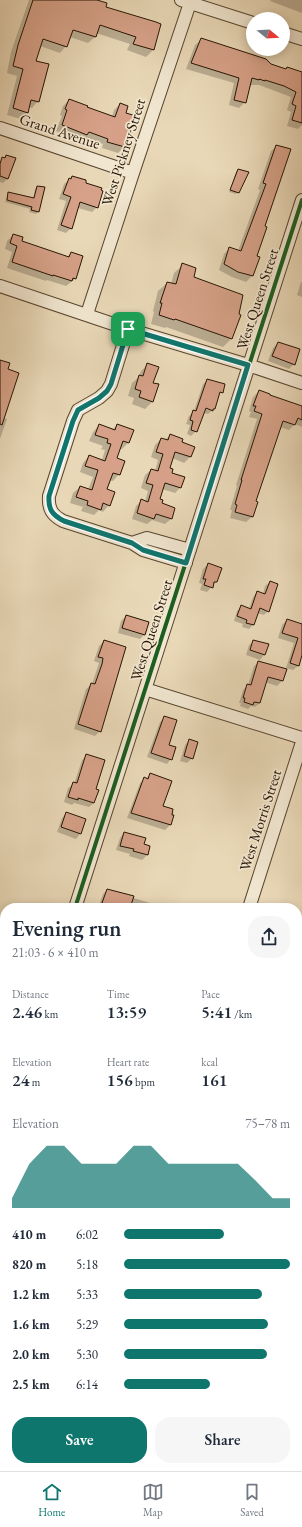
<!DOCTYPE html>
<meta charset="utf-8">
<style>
body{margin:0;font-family:"EB Garamond",serif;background:#f6f6f7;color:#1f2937;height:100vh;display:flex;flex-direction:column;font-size:15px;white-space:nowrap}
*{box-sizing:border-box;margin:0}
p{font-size:13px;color:#747a83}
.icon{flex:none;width:22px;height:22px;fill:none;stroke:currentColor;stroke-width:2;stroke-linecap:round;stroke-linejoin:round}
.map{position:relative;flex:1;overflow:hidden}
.details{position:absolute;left:0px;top:903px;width:302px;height:568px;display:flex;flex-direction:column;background:#fff;border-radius:16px 16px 0 0;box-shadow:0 2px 10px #0003}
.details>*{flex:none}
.needle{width:26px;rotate:108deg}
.buttons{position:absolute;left:246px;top:12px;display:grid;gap:8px}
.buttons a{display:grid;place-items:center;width:44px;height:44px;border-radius:50%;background:#fff;box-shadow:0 2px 10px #0003;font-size:20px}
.pin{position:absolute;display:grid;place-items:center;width:34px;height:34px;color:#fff;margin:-17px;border-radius:8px;box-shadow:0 2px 6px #0006}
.round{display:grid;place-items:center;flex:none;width:42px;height:42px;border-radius:16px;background:#f6f6f7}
.summary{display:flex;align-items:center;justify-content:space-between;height:68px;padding:0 12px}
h1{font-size:22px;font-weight:600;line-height:30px}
.figures{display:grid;grid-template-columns:repeat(3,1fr);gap:6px;height:68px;padding:4px 12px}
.figures div{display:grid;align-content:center}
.figures b{font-size:17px;font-weight:600}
.figures small{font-size:11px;font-weight:400}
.figures p{font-size:11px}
.chart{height:112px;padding:8px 12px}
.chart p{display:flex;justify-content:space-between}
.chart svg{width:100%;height:72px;margin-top:4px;fill:#0f766e;opacity:.7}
.cta{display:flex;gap:8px;margin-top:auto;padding:8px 12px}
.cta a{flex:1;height:46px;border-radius:16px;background:#0f766e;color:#fff;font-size:16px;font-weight:600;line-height:46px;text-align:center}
.cta a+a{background:#f6f6f7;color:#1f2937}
ul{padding:0 12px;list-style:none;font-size:13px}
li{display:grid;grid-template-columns:64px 48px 1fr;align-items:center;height:30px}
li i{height:10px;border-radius:5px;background:#0f766e}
.menu{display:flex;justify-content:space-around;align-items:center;height:56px;border-top:1px solid #e0e1e3;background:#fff;font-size:11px;color:#747a83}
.menu a{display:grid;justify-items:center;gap:2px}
.menu .on{color:#0f766e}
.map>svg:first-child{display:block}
</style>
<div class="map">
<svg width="302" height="1471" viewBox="0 0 302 1471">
<rect width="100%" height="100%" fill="#e9d8b7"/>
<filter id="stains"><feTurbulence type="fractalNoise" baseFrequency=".005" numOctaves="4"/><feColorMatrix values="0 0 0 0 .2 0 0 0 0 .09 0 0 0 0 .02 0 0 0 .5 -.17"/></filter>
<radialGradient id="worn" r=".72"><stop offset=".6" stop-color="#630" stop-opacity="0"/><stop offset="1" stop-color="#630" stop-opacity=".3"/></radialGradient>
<path fill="#0003" d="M29,0H94L104,7L160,25L153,50L146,57L127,50L130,44L96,33L95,37L88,43L70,37L66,46L60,53L40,46L35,61L38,101L32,108L29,107L27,112L21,119L7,115L17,76L7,73L11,52Z
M271,0H302V13L270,1Z
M201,40L285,70L302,73V125L298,129L287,126L291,112L287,110L291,97L259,85H249L245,102L239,108L229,105L234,83L186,69L195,45Z
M69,100L86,108L112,117L114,110L120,104L125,114L124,147L118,153L102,148L103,144L83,138L81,140L56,131L62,116L60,115L63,106Z
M277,146L263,227L255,256L258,257L252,276L246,282L232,277L219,270L224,254L230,248L238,251L260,190L258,189L271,151Z
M7,156L8,178L3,183L0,182V161Z
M238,170V192L236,194L229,192L236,172Z
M72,177L85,183L97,207L92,212L78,208L71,228L66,233L57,230L66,201L59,199L64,184Z
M37,187L43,188L38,212L36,214L29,212L30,209L5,202L7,196L9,193L33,199L35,189Z
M13,235L21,241L67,257L71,253L82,256L75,279L66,286L47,280L46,281L7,268L12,252L5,249L7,241Z
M183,265L232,338L223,347L166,327L165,328L151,324L154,312L153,311L158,291L167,283L171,284L174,273Z
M301,282H302V297L297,295Z
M278,343L294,364L289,369L268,361L273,348Z
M0,361L7,370L3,418L7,419L0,439Z
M148,364L152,383L158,385L152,402L145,409L132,404L134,398L128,396L132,383L139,377L141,371Z
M208,380L222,392L218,395L214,409L208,414L203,413L196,431L191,436L187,434L190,425L186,424L189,416L194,411L203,384Z
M259,391L268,396L302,407V427L295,424L289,430L280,427L255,502H256L252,517L246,522L230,518L232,510H230L237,486L236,485L257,419L249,417L251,412L249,411L253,397Z
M99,425L112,430L117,425L128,443L122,449L119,448L115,459L119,474L113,481L109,480L106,490L109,505L103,512L99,510L94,515L81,511L83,507L70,503L73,493L80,487L88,490L93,477L80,472L83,463L89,456L102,460L105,450L101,449L103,446L89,441L93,432Z
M170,435L181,443L193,447L190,457L184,463L172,458L169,469L180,488L175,493L162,489L159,499L171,519L165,524L152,520L147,524L132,519L136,506L141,501L145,502L148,491L141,488L145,475L151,470L155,471L158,460L151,457L155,445L161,439L165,440Z
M208,564L216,582L207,592L200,590L202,584L199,583L203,569Z
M270,582L268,611L264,615L257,613L253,625L249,629L242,627L243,624L234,621L237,611L242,606L249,609L253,597L257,592L263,594L265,586Z
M126,616L145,634L140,639L118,633L121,621Z
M287,620L301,625L302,621V652L298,666L293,670L286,668L294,643L278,638L282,625Z
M104,641L100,731L95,736L74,729L86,689L92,684L99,663L94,661L99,646Z
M254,641L268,645L264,655L260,660L246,655L249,645Z
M259,662L285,670L282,681L277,686L265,682L260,703L255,707L251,706L248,709L240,706L241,703H239L243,690L248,685L254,666Z
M165,717L171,759L167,764L147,757L160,722Z
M189,740L192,758L187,763L180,761L185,745Z
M87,755L94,790V803L89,807L74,803L72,805L64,802L68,788L74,784L82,760Z
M151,774L161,807L170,825L165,830L127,818L140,783Z
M66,813L85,820L80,834L76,839L57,832L62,818Z
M124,833L143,845L149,847L147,855L142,860L129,856L130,854L116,850L120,838Z
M107,890L157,905L156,908H98L103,894Z
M0,954L2,955L1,956L5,957V983L0,988Z
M302,968V994L297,997V973Z
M0,1039L5,1040V1071L0,1091Z
M302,1097V1113L297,1111V1106Z
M299,1120L302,1121V1184L297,1183V1123Z
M0,1248L5,1250V1283L0,1281Z
M1,1424L5,1425V1466H35L33,1471H9L10,1468L0,1464V1425Z
M65,1466H84L82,1471H64Z
M138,1466H147L150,1467L149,1471H134Z
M191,1466H215L214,1467L220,1469V1471H189Z"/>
<path fill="#d6a188" stroke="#271503" d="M33,0H97L107,3L106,7L156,22L161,24L154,50L133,44L136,37L100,25L96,37L73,30L67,47L43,39L36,61L49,64L39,102L31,100L28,113L13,108L23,69L13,66L18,45Z
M201,38L266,59L271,64L286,69L287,67L302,72V123L292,120L296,106L292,104L296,92L284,86L265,80V81L259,79V80L252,78L246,103L234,100L239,78L191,63Z
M69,99L88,106L87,107L115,117L120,103L128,106L126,113L136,116L125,147L107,142L108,139L89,132L87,135L62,125L67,110L65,109Z
M276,145L291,149L265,226L267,227L257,256L260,257L253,276L238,272L224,264L229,247L241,251L266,184L263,183Z
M6,155L16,158L8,179L0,176V164L2,157L5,158Z
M238,169L249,172L239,193L230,190Z
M72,176L86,180V183L102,188L101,190L103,191L98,208L80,202L72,229L61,225L71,197L63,194L69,178L71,179Z
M37,186L45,187L39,212L31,210L32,207L7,200L8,192L34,198Z
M13,234L23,237L22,241L69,257L71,252L83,256L76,279L73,278L72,281L53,275V276L12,262L17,246L10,243Z
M182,263L196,268L194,277L243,295L239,314L241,315L232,339L175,319L174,320L159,315L162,303H160L167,282L176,284Z
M278,342L300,349L295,365L272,356Z
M0,360L10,363L8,369L19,373L2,425L0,424Z
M147,363L159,367L153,383L159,384L153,402L139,397L141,391L135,389L139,375L143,376Z
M207,379L225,384L223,393L220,392L215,409H213V411L206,408L197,432L191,430L193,421L190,420L193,410L196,411Z
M259,390L270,394V395L302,406V420L298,418L295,425L283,421L256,501L258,502L253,517L235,512L237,505L235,504L242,480H241L262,414L254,411L256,406H253Z
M99,424L115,430L117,424L134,430L129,443L123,441L117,458L125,461L120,475L113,473L107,489L115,492L110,506L103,503L101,510L87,505L88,501L76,497L80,486L92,490L98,470L85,466L89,455L105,461L111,444L107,443L108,439L95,435Z
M170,434L183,439L182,442L195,447L191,457L175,452L170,468L173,469L172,473L185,477L181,488L165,483L160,499L163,500L162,503L175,508L172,519L156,514L154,519L137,513L141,499L148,502L153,485L146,483L151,469L158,471L163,454L156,452L161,438L168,440Z
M208,563L222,568L217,582H214L213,588L204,585L206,579H203Z
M270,581L278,584L269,612L260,608L254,625L246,623L247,620L237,616L241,605L251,609L257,591L265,594Z
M126,615L149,622L145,635L122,628Z
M287,619L302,624V655L299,666L290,663L298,638L282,633Z
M104,640L126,647L101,732L78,724L91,683L95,684L102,664L103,658L98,657Z
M253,640L269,644L265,655L250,650Z
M258,661L287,669L283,681L268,677L260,703L254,702L253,705L244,702L245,698H243L247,684L251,685Z
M164,716L177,720L169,745L176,747L172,760L151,753Z
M189,739L198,742L193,759L184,756Z
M86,754L105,760L96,789L99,790L94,803L78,798V800L68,797L73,782L77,783Z
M150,773L172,781L163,806L173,809L172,815H174L171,825L131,813L144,777L148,779Z
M66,812L86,819L81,834L61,827Z
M124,832L146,838L144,844L150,846L148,855L133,851L134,849L120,846Z
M107,889L134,896L130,908H116L102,903Z"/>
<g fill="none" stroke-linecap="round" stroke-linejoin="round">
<defs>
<path id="minor" d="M181,0L253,23
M283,33L302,39
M0,128L133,173
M0,286L128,329L248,365L302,383
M87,314L133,173L191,0
M128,329L111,384L107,391L99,398L78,410L73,421L49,496C48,509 52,515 63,521L132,543L143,550L186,563
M132,543L147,538L190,550
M145,689L302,738
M75,908L302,200
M249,908L302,742
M0,926L5,927
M297,1020L302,1022
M0,1024L5,1026
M297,1059L302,1043
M0,1167L5,1152
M297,1194L302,1196
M0,1214L5,1216
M297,1391L302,1393
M164,1471L166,1466"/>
</defs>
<use href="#minor" stroke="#584630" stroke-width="14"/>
<use href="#minor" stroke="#f1e6d0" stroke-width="12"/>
<defs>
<path id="cycleway" d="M128,329L111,384L107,391L99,398L78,410L73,421L49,496C48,509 52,515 63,521L132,543L143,550L186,563
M75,908L302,200"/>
</defs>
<use href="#cycleway" stroke="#f1e6d0" stroke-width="6"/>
<use href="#cycleway" stroke="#1b5e20" stroke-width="4"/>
</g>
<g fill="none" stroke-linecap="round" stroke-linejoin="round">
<defs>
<path id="route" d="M128,329L248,365L186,563L143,550L132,543L64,521C52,515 48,509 49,496L73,421L78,410L99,398L107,391L111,384Z"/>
</defs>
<use href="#route" stroke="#fff" stroke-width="8"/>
<use href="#route" stroke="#0f766e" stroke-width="5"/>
</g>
<g text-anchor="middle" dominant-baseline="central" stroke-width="3.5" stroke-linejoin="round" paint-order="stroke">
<g font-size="15" fill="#271503" stroke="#f1e6d0">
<text transform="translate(60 131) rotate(18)">Grand Avenue</text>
<text transform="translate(123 152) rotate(-72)">West Pickney Street</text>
<text transform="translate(257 299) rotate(-72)">West Queen Street</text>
<text transform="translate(151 630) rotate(-72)">West Queen Street</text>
<text transform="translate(260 820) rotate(-72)">West Morris Street</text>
</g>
</g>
<rect width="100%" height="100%" filter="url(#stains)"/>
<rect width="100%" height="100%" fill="url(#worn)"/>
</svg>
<div class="buttons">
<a><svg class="needle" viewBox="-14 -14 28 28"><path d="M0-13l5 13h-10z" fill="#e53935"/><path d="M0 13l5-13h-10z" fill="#747a83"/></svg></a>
</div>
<div class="pin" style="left:128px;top:329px;background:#1e9e55"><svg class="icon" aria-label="arrive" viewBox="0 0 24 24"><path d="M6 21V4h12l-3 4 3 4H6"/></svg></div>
<section class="details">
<div class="summary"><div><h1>Evening run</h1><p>21:03 · 6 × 410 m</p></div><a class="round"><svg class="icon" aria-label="share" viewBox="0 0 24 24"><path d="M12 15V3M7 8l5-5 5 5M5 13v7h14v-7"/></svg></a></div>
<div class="figures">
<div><p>Distance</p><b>2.46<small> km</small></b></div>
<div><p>Time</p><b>13:59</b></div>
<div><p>Pace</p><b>5:41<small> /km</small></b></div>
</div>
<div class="figures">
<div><p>Elevation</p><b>24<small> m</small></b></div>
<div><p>Heart rate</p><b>156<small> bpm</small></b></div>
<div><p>kcal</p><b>161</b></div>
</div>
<div class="chart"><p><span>Elevation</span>75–78 m</p>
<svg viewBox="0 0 160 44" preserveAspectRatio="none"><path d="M0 44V38L10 17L20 6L30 6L40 17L50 17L60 17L70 6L80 6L90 17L100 17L110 17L120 17L130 17L140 27L150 38L160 38V44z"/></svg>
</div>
<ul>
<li><b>410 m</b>6:02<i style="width:60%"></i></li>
<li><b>820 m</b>5:18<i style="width:100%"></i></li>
<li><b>1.2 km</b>5:33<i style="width:83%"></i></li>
<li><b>1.6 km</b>5:29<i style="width:87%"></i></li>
<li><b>2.0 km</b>5:30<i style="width:86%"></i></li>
<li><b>2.5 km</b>6:14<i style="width:52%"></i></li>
</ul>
<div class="cta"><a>Save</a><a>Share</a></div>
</section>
</div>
<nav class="menu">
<a class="on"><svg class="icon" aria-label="home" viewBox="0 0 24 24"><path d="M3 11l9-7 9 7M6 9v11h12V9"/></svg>Home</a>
<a><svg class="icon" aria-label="map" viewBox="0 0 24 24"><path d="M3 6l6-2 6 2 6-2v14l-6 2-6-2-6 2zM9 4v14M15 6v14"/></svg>Map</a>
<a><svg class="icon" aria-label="saved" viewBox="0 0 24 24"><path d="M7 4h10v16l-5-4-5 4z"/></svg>Saved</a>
</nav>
